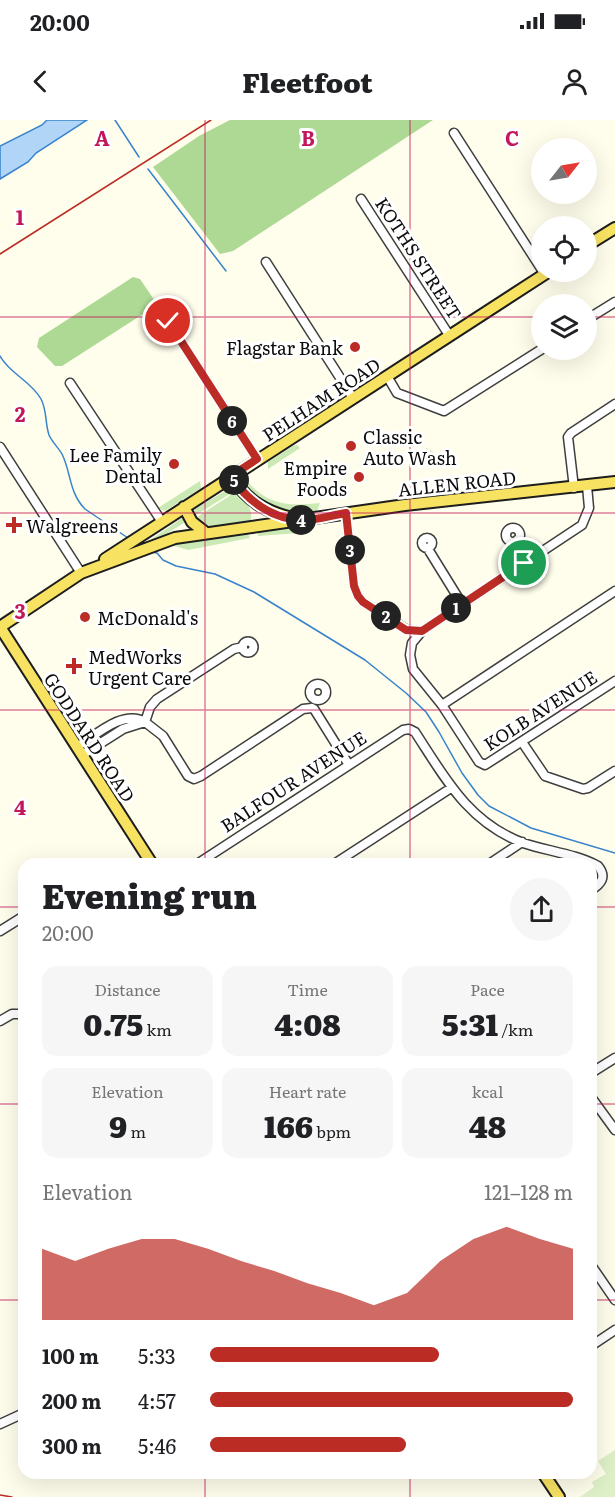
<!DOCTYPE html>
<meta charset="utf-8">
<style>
body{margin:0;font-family:Literata,serif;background:#f6f6f6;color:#202124;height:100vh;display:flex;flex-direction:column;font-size:22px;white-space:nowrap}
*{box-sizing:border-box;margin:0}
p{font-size:20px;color:#757577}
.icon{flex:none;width:33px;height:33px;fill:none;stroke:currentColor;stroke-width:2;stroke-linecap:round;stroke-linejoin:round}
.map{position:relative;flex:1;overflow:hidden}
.sheet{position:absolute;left:18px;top:738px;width:579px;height:621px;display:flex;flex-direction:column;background:#fff;border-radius:18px;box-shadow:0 6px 24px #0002}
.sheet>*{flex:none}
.needle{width:39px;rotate:59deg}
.tools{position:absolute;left:531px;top:18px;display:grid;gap:12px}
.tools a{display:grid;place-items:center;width:66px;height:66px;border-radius:50%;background:#fff;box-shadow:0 6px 24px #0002;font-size:30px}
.pin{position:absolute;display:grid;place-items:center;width:51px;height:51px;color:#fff;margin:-26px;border:3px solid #fff;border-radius:50%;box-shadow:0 2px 6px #0007}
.km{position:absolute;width:30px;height:30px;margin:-15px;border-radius:50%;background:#222;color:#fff;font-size:16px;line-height:30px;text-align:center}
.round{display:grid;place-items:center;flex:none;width:63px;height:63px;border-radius:32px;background:#f6f6f6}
.summary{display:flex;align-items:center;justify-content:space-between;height:102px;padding:0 24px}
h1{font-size:33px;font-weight:800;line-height:45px}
.figures{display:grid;grid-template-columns:repeat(3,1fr);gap:9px;height:102px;padding:6px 24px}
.figures div{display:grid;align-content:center;border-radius:15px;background:#f6f6f6;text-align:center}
.figures b{font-size:30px;font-weight:800}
.figures small{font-size:16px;font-weight:400}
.figures p{font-size:16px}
.chart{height:168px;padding:12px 24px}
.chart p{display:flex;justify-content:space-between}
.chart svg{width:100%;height:108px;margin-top:6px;fill:#bb2c25;opacity:.7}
ul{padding:0 24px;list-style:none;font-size:20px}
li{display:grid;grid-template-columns:96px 72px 1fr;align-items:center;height:45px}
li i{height:15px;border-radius:8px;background:#bb2c25}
.status{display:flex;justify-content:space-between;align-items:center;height:42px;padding:0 30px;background:#fff;direction:ltr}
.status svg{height:16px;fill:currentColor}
header{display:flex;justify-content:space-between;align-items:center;height:78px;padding:0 24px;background:#fff;font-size:27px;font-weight:800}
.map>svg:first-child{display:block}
</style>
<div class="status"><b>20:00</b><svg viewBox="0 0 49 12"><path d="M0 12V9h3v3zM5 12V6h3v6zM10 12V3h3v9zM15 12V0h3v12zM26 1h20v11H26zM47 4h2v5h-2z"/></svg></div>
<header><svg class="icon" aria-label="back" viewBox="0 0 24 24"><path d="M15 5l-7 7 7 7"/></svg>Fleetfoot<svg class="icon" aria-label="person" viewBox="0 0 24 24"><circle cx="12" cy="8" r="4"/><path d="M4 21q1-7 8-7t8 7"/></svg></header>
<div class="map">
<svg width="615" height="1377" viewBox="0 0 615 1377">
<rect width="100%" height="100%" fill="#fffdeb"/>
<path fill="#cbe9b5" d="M297,325L300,328L268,349V342L293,326Z
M427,328L444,339L438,348L421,337Z
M200,361L201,368L165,391L158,388Z
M249,363C269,386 291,386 320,383L317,391C279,396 273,390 243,367Z
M230,368L236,370L193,397L195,389Z
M237,371C245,382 255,389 250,403L208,409L194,399Z
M182,398L187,401L168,413V416L149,421Z
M295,406L299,408V413L258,416V412L260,410Z
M247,412L250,418L188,430L171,425V422Z"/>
<path fill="#add995" d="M230,0H433L233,131L220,134L153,47L199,16Z
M133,157L140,159L157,184L154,187L62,246H55L37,227L39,218Z"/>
<path fill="#def0c7" d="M615,1330V1377H580L594,1367L592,1362L606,1354L598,1341Z"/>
<path fill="#b0d5f6" stroke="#3783cd" stroke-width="1.5" d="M47,0H87L36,33L28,42L0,59V26L42,5Z"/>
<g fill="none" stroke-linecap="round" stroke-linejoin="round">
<path stroke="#3783cd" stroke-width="1.5" d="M115,0L139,37
M148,49L226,151
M0,236C10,254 31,261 41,279C47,290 45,303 49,315C52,322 58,327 62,334C71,352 69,373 85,389L128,418
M152,432L157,433L163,440L176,446L215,454L254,472L365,540L406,573L426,592L439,612L462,653L478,675L489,686L531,708L615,733"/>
<defs>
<path id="minor" d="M454,13L542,150
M361,79L449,215
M266,142L353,278
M586,200L615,182
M168,201L257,339
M387,256L397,273L444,291L542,229
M70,263L162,402
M0,327L81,453
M587,366L589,388L582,405L422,511L412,523L410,535L413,549L442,585L479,642L485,645L615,561
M574,368L568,317L571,313L615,284
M346,393L354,466L358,476L363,482L407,510L421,511
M506 415a7 7 0 1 1 14 0a7 7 0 1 1-14 0Z
M422 423a5 5 0 1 1 10 0a5 5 0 1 1-10 0Z
M517,420L529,440
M428,429L462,484
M242.5 527a5.5 5.5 0 1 1 11 0a5.5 5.5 0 1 1-11 0Z
M243,527L234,529L157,579L150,587L145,602L163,616L188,656L194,659L201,656L303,589L312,588
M310 572a8 8 0 1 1 16 0a8 8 0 1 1-16 0Z
M442,585L615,471
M312,588L314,589L349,645
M522,622L545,656L583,669L588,668L615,651
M77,627C96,615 123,589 145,602L123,609L82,635
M197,744L403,610L409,609L415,612C445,658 468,702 523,723C547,731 576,734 598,746C607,757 601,764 591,770
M334,744L451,668
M489,744L522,722
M0,811L24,796
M0,901L12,894H24
M591,953L615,938
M591,977L615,1010
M591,1145L615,1180
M591,1226L615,1210
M0,1304L24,1293"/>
<path id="major" d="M586,126L615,108
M231,356C248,382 267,393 297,399
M184,387L192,402L206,413
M105,439L548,152
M0,507L81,453L175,418L405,385L615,362
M0,507L152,744
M543,1353L559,1377"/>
</defs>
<use href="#minor" stroke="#3f3f3f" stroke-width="11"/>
<use href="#major" stroke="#1d1d1d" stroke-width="14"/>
<use href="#minor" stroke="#fff" stroke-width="8"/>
<use href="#major" stroke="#f8e262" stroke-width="10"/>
<path stroke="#bb2c25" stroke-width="1.5" d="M0,134L211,0
M0,1375L12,1377"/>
</g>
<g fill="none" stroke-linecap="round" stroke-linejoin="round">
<defs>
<path id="route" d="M168,201L257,339L231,356C247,381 273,400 304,400C318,400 332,395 346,393L354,466L358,476L363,482L406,510L422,511L524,443"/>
</defs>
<use href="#route" stroke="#fff" stroke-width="12"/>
<use href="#route" stroke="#bb2c25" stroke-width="8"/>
</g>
<path fill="none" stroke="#c2185b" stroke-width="1.5" stroke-opacity="0.55" d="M205,0V744M410,0V744M0,197H542M586,197H615M0,393H615M0,590H615M0,787H24M591,787H615M0,984H24M591,984H615M0,1180H24M591,1180H615M205,1353V1377M410,1353V1377"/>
<g fill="#bb2c25" stroke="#fff" stroke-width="2">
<circle cx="355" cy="227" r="6"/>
<circle cx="351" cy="326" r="6"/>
<circle cx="174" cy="344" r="6"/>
<circle cx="359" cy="357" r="6"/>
<path d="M11 396h6v6h6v6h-6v6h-6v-6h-6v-6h6z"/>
<circle cx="85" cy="497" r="6"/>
<path d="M71 537h6v6h6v6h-6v6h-6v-6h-6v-6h6z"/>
</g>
<g text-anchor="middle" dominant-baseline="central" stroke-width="6" stroke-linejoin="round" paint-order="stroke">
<g font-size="18" fill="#0c0c0c" stroke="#fff">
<text transform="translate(419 138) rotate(57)">KOTHS STREET</text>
<text transform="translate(321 279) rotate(-33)">PELHAM ROAD</text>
<text transform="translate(457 363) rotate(-6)">ALLEN ROAD</text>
<text transform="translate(540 590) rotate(-33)">KOLB AVENUE</text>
<text transform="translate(90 617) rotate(57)">GODDARD ROAD</text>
<text transform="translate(293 661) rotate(-33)">BALFOUR AVENUE</text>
</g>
<g font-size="18" fill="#0c0c0c" stroke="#fff" text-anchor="start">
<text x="343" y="227" text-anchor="end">Flagstar Bank</text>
<text x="363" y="316">Classic<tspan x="363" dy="21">Auto Wash</tspan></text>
<text x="162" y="334" text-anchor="end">Lee Family<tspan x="162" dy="21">Dental</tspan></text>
<text x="347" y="347" text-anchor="end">Empire<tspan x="347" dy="21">Foods</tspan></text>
<text x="26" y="405">Walgreens</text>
<text x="97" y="497">McDonald's</text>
<text x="88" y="536">MedWorks<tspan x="88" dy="21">Urgent Care</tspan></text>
</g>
</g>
<g font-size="20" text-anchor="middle" font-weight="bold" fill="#c2185b" stroke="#fff" stroke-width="6" stroke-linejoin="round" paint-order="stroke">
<text x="102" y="26">A</text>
<text x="308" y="26">B</text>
<text x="512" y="26">C</text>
<text x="20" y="105">1</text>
<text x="20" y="302">2</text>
<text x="20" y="499">3</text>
<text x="20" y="695">4</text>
</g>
</svg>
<div class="tools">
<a><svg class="needle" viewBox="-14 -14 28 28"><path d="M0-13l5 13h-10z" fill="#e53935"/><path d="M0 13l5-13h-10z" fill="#757577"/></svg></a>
<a><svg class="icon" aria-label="locate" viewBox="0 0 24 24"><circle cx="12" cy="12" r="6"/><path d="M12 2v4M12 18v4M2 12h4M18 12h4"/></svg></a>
<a><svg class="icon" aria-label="layers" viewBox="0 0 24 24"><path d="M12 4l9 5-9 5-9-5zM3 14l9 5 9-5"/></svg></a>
</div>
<div class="pin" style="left:524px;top:443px;background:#1e9e55"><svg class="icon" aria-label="arrive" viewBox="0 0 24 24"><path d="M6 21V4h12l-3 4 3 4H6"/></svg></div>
<div class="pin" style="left:168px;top:201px;background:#d93025"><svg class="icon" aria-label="check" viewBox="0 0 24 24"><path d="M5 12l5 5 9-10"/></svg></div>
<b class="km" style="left:456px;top:488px">1</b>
<b class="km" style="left:386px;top:496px">2</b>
<b class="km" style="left:350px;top:430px">3</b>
<b class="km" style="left:301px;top:400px">4</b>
<b class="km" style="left:234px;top:360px">5</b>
<b class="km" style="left:232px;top:301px">6</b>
<section class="sheet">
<div class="summary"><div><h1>Evening run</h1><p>20:00</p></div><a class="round"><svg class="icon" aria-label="share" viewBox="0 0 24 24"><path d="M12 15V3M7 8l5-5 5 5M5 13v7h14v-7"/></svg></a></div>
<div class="figures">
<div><p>Distance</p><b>0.75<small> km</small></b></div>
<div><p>Time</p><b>4:08</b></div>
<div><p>Pace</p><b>5:31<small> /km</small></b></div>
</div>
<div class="figures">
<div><p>Elevation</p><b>9<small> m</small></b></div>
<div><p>Heart rate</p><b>166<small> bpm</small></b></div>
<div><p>kcal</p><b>48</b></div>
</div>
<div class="chart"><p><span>Elevation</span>121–128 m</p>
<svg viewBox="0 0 160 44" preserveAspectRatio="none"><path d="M0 44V15L10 20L20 15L30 11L40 11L50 15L60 20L70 24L80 29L90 33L100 38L110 33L120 20L130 11L140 6L150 11L160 15V44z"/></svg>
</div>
<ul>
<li><b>100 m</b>5:33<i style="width:63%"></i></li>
<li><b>200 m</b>4:57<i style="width:100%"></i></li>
<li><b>300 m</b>5:46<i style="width:54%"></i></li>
</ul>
</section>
</div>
